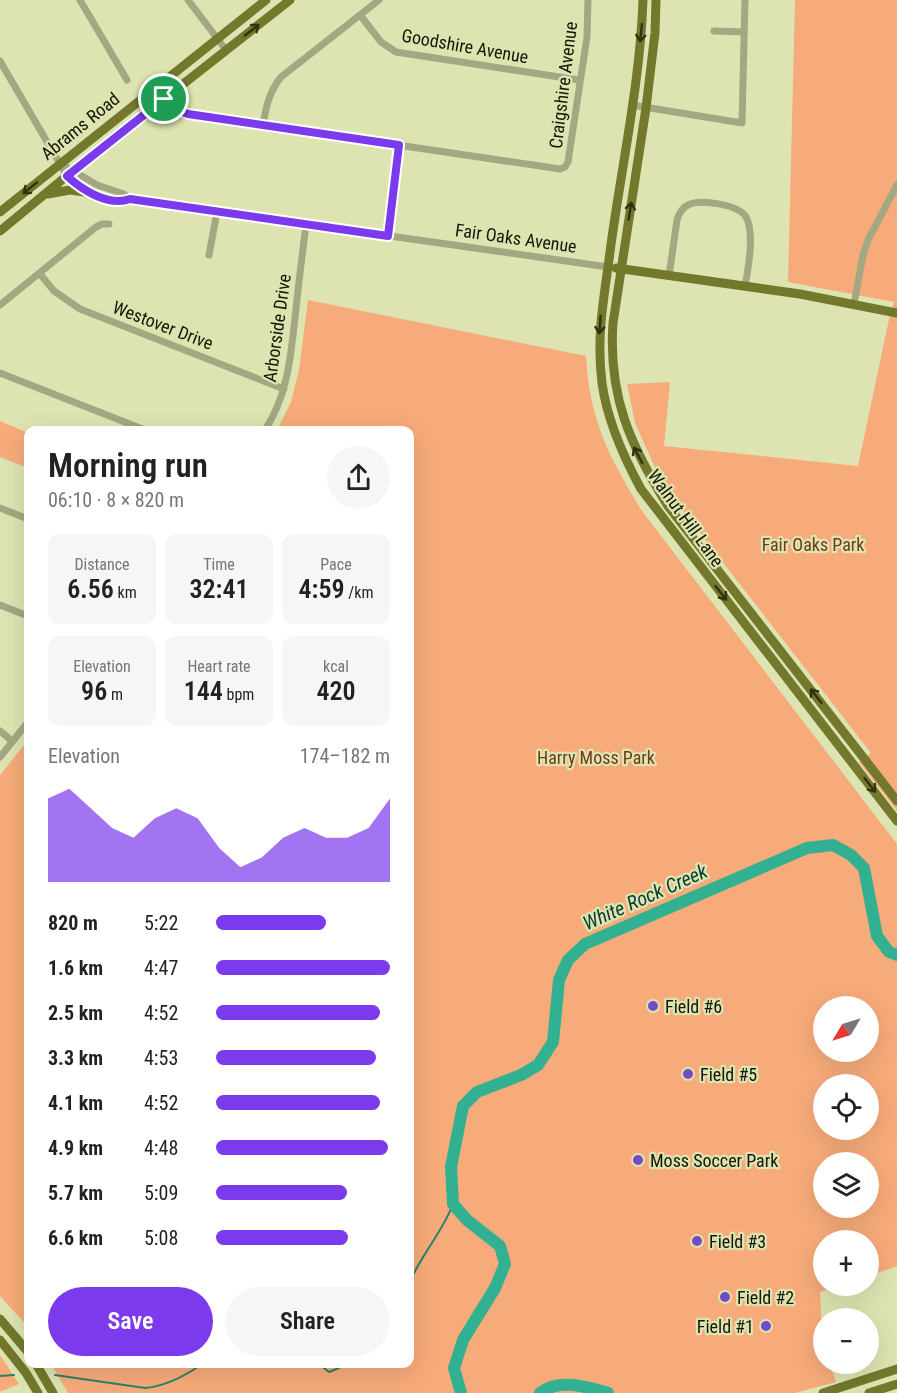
<!DOCTYPE html>
<meta charset="utf-8">
<style>
body{margin:0;font-family:"Roboto Condensed",sans-serif;background:#f6f6f6;color:#222;height:100vh;display:flex;flex-direction:column;font-size:22px;white-space:nowrap}
*{box-sizing:border-box;margin:0}
p{font-size:20px;color:#767676}
.icon{flex:none;width:33px;height:33px;fill:none;stroke:currentColor;stroke-width:2;stroke-linecap:round;stroke-linejoin:round}
.map{position:relative;flex:1;overflow:hidden}
.side{position:absolute;left:24px;top:426px;width:390px;height:942px;display:flex;flex-direction:column;background:#fff;border-radius:12px;box-shadow:0 6px 24px #0002}
.side>*{flex:none}
.needle{width:39px;rotate:232deg}
.controls{position:absolute;left:813px;top:996px;display:grid;gap:12px}
.controls a{display:grid;place-items:center;width:66px;height:66px;border-radius:50%;background:#fff;box-shadow:0 6px 24px #0002;font-size:30px}
.pin{position:absolute;display:grid;place-items:center;width:51px;height:51px;color:#fff;margin:-26px;border:3px solid #fff;border-radius:50%;box-shadow:0 2px 6px #0007}
.round{display:grid;place-items:center;flex:none;width:63px;height:63px;border-radius:32px;background:#f6f6f6}
.overview{display:flex;align-items:center;justify-content:space-between;height:102px;padding:0 24px}
h1{font-size:33px;font-weight:600;line-height:45px}
.metrics{display:grid;grid-template-columns:repeat(3,1fr);gap:9px;height:102px;padding:6px 24px}
.metrics div{display:grid;align-content:center;border-radius:12px;background:#f6f6f6;text-align:center}
.metrics b{font-size:26px;font-weight:600}
.metrics small{font-size:16px;font-weight:400}
.metrics p{font-size:16px}
.chart{height:168px;padding:12px 24px}
.chart p{display:flex;justify-content:space-between}
.chart svg{width:100%;height:108px;margin-top:6px;fill:#7c3aed;opacity:.7}
.cta{display:flex;gap:12px;margin-top:auto;padding:12px 24px}
.cta a{flex:1;height:69px;border-radius:36px;background:#7c3aed;color:#fff;font-size:24px;font-weight:600;line-height:69px;text-align:center}
.cta a+a{background:#f6f6f6;color:#222}
ul{padding:0 24px;list-style:none;font-size:20px}
li{display:grid;grid-template-columns:96px 72px 1fr;align-items:center;height:45px}
li i{height:15px;border-radius:8px;background:#7c3aed}
.map>svg:first-child{display:block}
</style>
<div class="map">
<svg width="897" height="1393" viewBox="0 0 897 1393">
<rect width="100%" height="100%" fill="#dee4b1"/>
<path fill="#f7ab7a" fill-rule="evenodd" d="M795,0H897V811L859,762L871,753L672,497L653,463L635,423L627,384L670,382L664,446L858,466L889,319L894,302L788,282Z
M308,300L586,356C587,369 588,384 591,397C599,439 620,475 642,511L897,844V1266L869,1276L868,1240H824V1286H838L820,1292L824,1364H830L836,1382L795,1393H68L51,1364H410V430H277L291,402L299,370ZM824,1006H868V1052H824ZM824,1084H868V1130H824ZM824,1162H868V1208H824Z
M0,421L28,433V468L0,457Z
M28,740V1327L0,1296V775Z
M0,1355L19,1384L0,1392Z"/>
<g fill="none" stroke-linecap="round" stroke-linejoin="round">
<path stroke="#298267" stroke-width="2" d="M410,1281C422,1254 443,1231 453,1204
M319,1364L329,1372L339,1368L341,1364
M55,1375L145,1388C167,1386 185,1376 202,1364
M0,1376L14,1375"/>
<path stroke="#32b092" stroke-width="12" d="M461,1393L454,1368L463,1340L495,1288L505,1264L500,1246L467,1220L453,1204L451,1167L463,1106L477,1092L521,1075L538,1065L553,1042L559,980L568,960L585,944L807,848L833,845L851,855L864,868L877,936L889,952L897,955
M540,1393C559,1378 588,1387 608,1393"/>
<path stroke="#a3a882" stroke-width="7" d="M80,0L127,80
M188,0L226,50
M360,15L381,42L396,52L579,80
M714,31L744,32
M0,61L67,176C82,190 109,207 130,199L608,267
M155,87C164,100 174,109 188,114L560,169L565,167L568,162L587,37L588,0
M632,105L742,123L745,0
M263,125C266,107 269,92 281,77L379,0
M60,163L97,185L124,194L130,199
M388,236L399,145
M209,255L217,212
M40,274L54,291L80,309L284,389
M669,276L677,220C679,213 682,208 688,205C700,199 738,204 746,217C755,233 748,269 745,287
M854,304L863,255L868,240L897,185
M0,305L96,227L102,224H109
M0,373L145,430
M265,430C289,393 291,352 296,309C299,281 302,254 306,226
M0,508L28,519
M0,605L28,616
M0,731L12,741
M0,757L28,722"/>
<path stroke="#73782c" stroke-width="9" d="M643,0C640,85 621,168 610,252C604,299 596,335 602,383C607,420 623,456 641,489L897,821
M656,0L655,33L646,108L613,323C608,396 630,445 668,506L897,801
M48,194L70,190L92,193
M0,212L266,0
M0,231L74,170L290,0
M616,268L800,294L897,313
M0,1319L28,1352
M0,1340L26,1373L38,1393
M36,1364L53,1393
M823,1393L897,1369
M869,1393L897,1384"/>
</g>
<defs><path id="oneway-shaft" d="M-6 0H5M1.5-3L5.5 0L1.5 3" fill="none" stroke-width="1.6" stroke-linecap="round" stroke-linejoin="round" transform="scale(1.5)"/></defs>
<g stroke="#313310">
<use href="#oneway-shaft" transform="translate(252 30) rotate(-38)"/>
<use href="#oneway-shaft" transform="translate(641 33) rotate(96)"/>
<use href="#oneway-shaft" transform="translate(30 188) rotate(141)"/>
<use href="#oneway-shaft" transform="translate(630 211) rotate(-81)"/>
<use href="#oneway-shaft" transform="translate(600 325) rotate(94)"/>
<use href="#oneway-shaft" transform="translate(638 455) rotate(-118)"/>
<use href="#oneway-shaft" transform="translate(721 593) rotate(52)"/>
<use href="#oneway-shaft" transform="translate(816 696) rotate(-128)"/>
<use href="#oneway-shaft" transform="translate(870 785) rotate(52)"/>
</g>
<g fill="none" stroke-linecap="round" stroke-linejoin="round">
<defs>
<path id="route" d="M164,99L180,111L188,114L399,145L388,236L130,199C109,207 82,190 67,176Z"/>
</defs>
<use href="#route" stroke="#fff" stroke-width="12"/>
<use href="#route" stroke="#7c3aed" stroke-width="8"/>
</g>
<g fill="#714cc5" stroke="#dee4b1" stroke-width="2">
<circle cx="653" cy="1006" r="6"/>
<circle cx="688" cy="1074" r="6"/>
<circle cx="638" cy="1160" r="6"/>
<circle cx="697" cy="1241" r="6"/>
<circle cx="725" cy="1297" r="6"/>
<circle cx="766" cy="1326" r="6"/>
</g>
<g text-anchor="middle" dominant-baseline="central" stroke-width="4.5" stroke-linejoin="round" paint-order="stroke">
<g font-size="18" fill="#151604" stroke="#dee4b1">
<text transform="translate(465 46) rotate(10)">Goodshire Avenue</text>
<text transform="translate(563 85) rotate(-83)">Craigshire Avenue</text>
<text transform="translate(80 126) rotate(-39)">Abrams Road</text>
<text transform="translate(516 238) rotate(8)">Fair Oaks Avenue</text>
<text transform="translate(163 325) rotate(21)">Westover Drive</text>
<text transform="translate(277 328) rotate(-82)">Arborside Drive</text>
<text transform="translate(686 518) rotate(54)">Walnut Hill Lane</text>
</g>
<g font-size="18" fill="#6f3c16" stroke="#dee4b1">
<text x="813" y="544">Fair Oaks Park</text>
<text x="596" y="757">Harry Moss Park</text>
</g>
<g font-size="18" fill="#151604" stroke="#dee4b1" text-anchor="start">
<text x="665" y="1006">Field #6</text>
<text x="700" y="1074">Field #5</text>
<text x="650" y="1160">Moss Soccer Park</text>
<text x="709" y="1241">Field #3</text>
<text x="737" y="1297">Field #2</text>
<text x="754" y="1326" text-anchor="end">Field #1</text>
</g>
<g font-size="20" font-style="italic" fill="#053d31" stroke="#dee4b1">
<text transform="translate(645 897) rotate(-24)">White Rock Creek</text>
</g>
</g>
</svg>
<div class="controls">
<a><svg class="needle" viewBox="-14 -14 28 28"><path d="M0-13l5 13h-10z" fill="#e53935"/><path d="M0 13l5-13h-10z" fill="#767676"/></svg></a>
<a><svg class="icon" aria-label="locate" viewBox="0 0 24 24"><circle cx="12" cy="12" r="6"/><path d="M12 2v4M12 18v4M2 12h4M18 12h4"/></svg></a>
<a><svg class="icon" aria-label="layers" viewBox="0 0 24 24"><path d="M12 4l9 5-9 5-9-5zM3 14l9 5 9-5"/></svg></a>
<a>+</a>
<a>−</a>
</div>
<div class="pin" style="left:164px;top:99px;background:#1e9e55"><svg class="icon" aria-label="arrive" viewBox="0 0 24 24"><path d="M6 21V4h12l-3 4 3 4H6"/></svg></div>
<section class="side">
<div class="overview"><div><h1>Morning run</h1><p>06:10 · 8 × 820 m</p></div><a class="round"><svg class="icon" aria-label="share" viewBox="0 0 24 24"><path d="M12 15V3M7 8l5-5 5 5M5 13v7h14v-7"/></svg></a></div>
<div class="metrics">
<div><p>Distance</p><b>6.56<small> km</small></b></div>
<div><p>Time</p><b>32:41</b></div>
<div><p>Pace</p><b>4:59<small> /km</small></b></div>
</div>
<div class="metrics">
<div><p>Elevation</p><b>96<small> m</small></b></div>
<div><p>Heart rate</p><b>144<small> bpm</small></b></div>
<div><p>kcal</p><b>420</b></div>
</div>
<div class="chart"><p><span>Elevation</span>174–182 m</p>
<svg viewBox="0 0 160 44" preserveAspectRatio="none"><path d="M0 44V10L10 6L20 14L30 22L40 26L50 18L60 14L70 18L80 30L90 38L100 34L110 26L120 22L130 26L140 26L150 22L160 10V44z"/></svg>
</div>
<ul>
<li><b>820 m</b>5:22<i style="width:63%"></i></li>
<li><b>1.6 km</b>4:47<i style="width:100%"></i></li>
<li><b>2.5 km</b>4:52<i style="width:94%"></i></li>
<li><b>3.3 km</b>4:53<i style="width:92%"></i></li>
<li><b>4.1 km</b>4:52<i style="width:94%"></i></li>
<li><b>4.9 km</b>4:48<i style="width:99%"></i></li>
<li><b>5.7 km</b>5:09<i style="width:75%"></i></li>
<li><b>6.6 km</b>5:08<i style="width:76%"></i></li>
</ul>
<div class="cta"><a>Save</a><a>Share</a></div>
</section>
</div>
